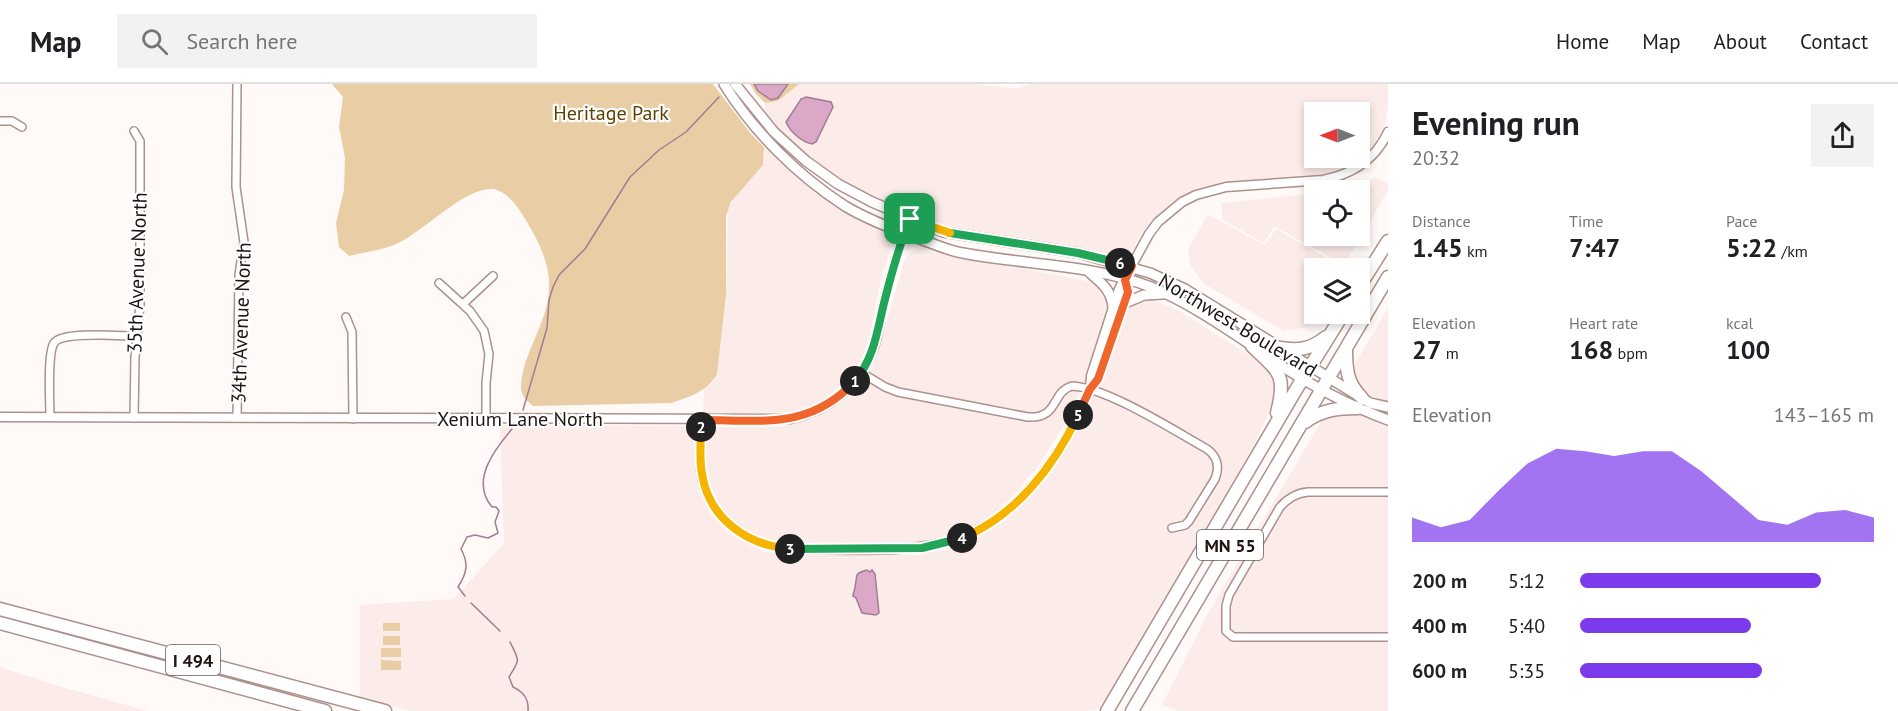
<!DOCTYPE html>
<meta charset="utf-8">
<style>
body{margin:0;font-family:"PT Sans",sans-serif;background:#f2f2f2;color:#202124;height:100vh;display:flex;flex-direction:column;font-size:22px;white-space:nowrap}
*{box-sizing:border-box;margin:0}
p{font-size:20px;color:#757577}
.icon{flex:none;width:33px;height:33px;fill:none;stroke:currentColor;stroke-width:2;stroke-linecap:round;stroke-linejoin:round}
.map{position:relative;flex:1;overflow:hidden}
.details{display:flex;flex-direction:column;background:#fff;width:510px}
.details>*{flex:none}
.needle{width:39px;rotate:270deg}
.controls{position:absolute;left:1304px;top:18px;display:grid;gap:12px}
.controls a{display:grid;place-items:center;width:66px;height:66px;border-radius:0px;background:#fff;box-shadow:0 3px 9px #0003;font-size:30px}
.pin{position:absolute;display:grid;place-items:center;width:51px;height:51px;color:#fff;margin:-26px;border-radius:12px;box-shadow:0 3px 9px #0006}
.km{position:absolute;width:30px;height:30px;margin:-15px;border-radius:50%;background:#222;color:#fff;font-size:16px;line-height:30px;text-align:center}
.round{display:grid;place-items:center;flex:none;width:63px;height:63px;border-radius:0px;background:#f2f2f2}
.headline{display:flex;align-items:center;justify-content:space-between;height:102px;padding:0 24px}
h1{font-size:33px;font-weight:600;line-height:45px}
.figures{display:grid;grid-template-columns:repeat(3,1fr);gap:9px;height:102px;padding:6px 24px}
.figures div{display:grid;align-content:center}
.figures b{font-size:26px;font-weight:600}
.figures small{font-size:16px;font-weight:400}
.figures p{font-size:16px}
.chart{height:168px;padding:12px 24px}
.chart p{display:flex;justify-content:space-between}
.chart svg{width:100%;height:108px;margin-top:6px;fill:#7c3aed;opacity:.7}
ul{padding:0 24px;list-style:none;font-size:20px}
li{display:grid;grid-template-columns:96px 72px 1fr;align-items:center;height:45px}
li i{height:15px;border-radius:8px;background:#7c3aed}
header{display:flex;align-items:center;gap:36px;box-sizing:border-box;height:84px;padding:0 30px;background:#fff;border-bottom:2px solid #e0e0e0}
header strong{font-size:28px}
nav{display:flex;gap:33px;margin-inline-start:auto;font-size:21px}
.search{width:420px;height:54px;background:#f2f2f2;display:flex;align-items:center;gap:15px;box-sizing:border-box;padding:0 21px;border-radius:0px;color:#757577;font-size:22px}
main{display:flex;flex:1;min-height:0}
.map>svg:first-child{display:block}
</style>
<header>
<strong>Map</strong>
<div class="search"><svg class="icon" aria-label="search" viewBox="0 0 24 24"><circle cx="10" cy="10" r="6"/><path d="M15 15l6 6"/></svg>Search here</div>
<nav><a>Home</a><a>Map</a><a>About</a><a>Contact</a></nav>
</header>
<main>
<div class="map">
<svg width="1388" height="627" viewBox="0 0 1388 627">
<rect width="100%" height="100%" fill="#fff9f8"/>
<path fill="#fbebe9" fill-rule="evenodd" d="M799,0H976L1017,5L1029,0H1388V22L1385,40L1375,59L1365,71L1348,83L1330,90L1207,103L1170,121L1157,132L1142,148L1131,170L1125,174H1115L1060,161L964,147L923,136L869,114L829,91L800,69L766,36L765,19L779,17ZM1314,28H1359V74H1314Z
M768,61L792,87L823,113L841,124L883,146L888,152L890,160L889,170L881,195L869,255L863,272L853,289L823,317L801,326L781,329L703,331L704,305L711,300L717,290L726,211L728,125L765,72L764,63Z
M1376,93L1388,100V106L1344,181L1274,142L1264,159L1223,136L1221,119L1310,110L1314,111V152H1359V106H1346L1347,104Z
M1208,131L1265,161L1276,145L1343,183L1314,184V230H1316L1308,243L1284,247L1203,199L1191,182L1188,165Z
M924,163L956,171L1097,199L1108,210L1109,225L1091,282L1073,326L1041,378L1013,412L996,428L969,444L937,457L906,460L785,459L768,456L749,448L734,439L718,418L707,395L706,343H777L796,340L815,334L848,315L861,302L874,280L905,175L911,168Z
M1144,214L1154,216L1181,228L1269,284L1279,305L1256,357L1107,618L1100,623L1095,626L1081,627H411L360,614V521L454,515L504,459L500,341L690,342L694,346L695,387L699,408L711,430L728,448L744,458L765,468L789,471H918L943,466L972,456L1000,440L1024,419L1046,393L1087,325L1128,224L1134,217Z
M1388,224V627H1178L1162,621L1207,531Z
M0,583L55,601L148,627H0Z"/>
<path fill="#e9cea5" d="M332,0H713L751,50L764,63L763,81L731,118L726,132V211L717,290C707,308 689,313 671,319L533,322C527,317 521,312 521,303C522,270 547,240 549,207C551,179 537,154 522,130C516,120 505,106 492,105C465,103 423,148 398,159C383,166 365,168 349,172L339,163L336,139L344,106L345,74L339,43L343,13Z
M750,0H799L778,17L765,19L756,10Z
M383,539H400V547H383Z
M383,552H400V561H383Z
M381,564H401V573H381Z
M381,576L401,577V586H381Z"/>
<path fill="#dba8c8" stroke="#a37c92" stroke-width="1.5" d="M754,0H788L778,14L771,16L758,7Z
M806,13L831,18L833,23L816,58L812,60C802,58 790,48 786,38L801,15Z
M867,486L870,488L872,486L875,490L879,529L876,531L862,529L856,514L853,512C853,509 855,506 855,503C858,490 853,490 867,486Z"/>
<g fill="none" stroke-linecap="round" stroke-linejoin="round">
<path stroke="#a37c92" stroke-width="1.5" d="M523,326L547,244L549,216L553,203L559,191L585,165L630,93L659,66L686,48L719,13
M465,512L458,503C467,489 469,480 461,465L467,453L475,451L488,454L498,449L495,438L499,427L496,423H492C470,397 494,366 512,345
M471,519L500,547
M510,558C520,578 520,575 509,593L513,603C524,608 529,615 528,627"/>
<defs>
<path id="minor" d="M0,37H12L22,43
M134,47L140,57V220L135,273L134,334
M439,199L470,227L484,247L489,270L486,299V335
M463,220L493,192
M346,233L352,248L353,335
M862,289L885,303L898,308L1028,333C1059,335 1051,308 1072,302C1106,303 1175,347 1207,365C1217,372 1220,383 1215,395L1189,437L1185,441L1172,444
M50,333C50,319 47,270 54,259C62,247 120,252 136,252
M237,334L239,191L244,158L236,103L237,0
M1388,408H1308C1296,409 1288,414 1280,423L1229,511L1226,522V547L1233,553H1388"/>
<path id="tertiary" d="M1090,305L1091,292L1119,205L1149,150L1158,138L1182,118L1196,111L1226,103L1323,96C1353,90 1375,76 1388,48
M0,333L791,335C828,326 858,304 872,268C879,252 880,235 884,218C891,190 899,162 910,135
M701,336C701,353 700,370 701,387C707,434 748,462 792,465C916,465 985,481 1061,363C1074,341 1083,315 1098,295L1128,208L1125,196"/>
<path id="secondary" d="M724,0C754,48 797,91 845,122C868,136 895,146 920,155C934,160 949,167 963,169C1025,181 1091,180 1151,203C1188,218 1224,243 1257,265
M735,0L774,48L806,77L838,100L872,118L943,148L1078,169L1150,189L1185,205L1370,319L1388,323
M1090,189C1102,199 1112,207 1113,224
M1125,219L1144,211L1163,210
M1268,273C1306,299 1345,320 1388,336"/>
<path id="trunk" d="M1359,203L1388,157
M1252,262C1279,288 1287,290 1277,329
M1280,264C1299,267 1311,265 1326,253
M1346,265C1346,286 1347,299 1362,314
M1305,338C1322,326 1337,324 1358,324
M1107,627L1297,304L1343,230
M1132,627L1388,193"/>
<path id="motorway" d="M0,525L385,627
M0,539L325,627"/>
</defs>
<use href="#minor" stroke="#ac918c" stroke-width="10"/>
<use href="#tertiary" stroke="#ac918c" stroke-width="11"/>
<use href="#secondary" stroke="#ac918c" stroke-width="12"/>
<use href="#trunk" stroke="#ac918c" stroke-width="15"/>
<use href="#motorway" stroke="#ac918c" stroke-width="15"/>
<use href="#minor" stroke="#fff" stroke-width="7"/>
<use href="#tertiary" stroke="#fff" stroke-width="8"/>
<use href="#secondary" stroke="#fff" stroke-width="9"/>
<use href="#trunk" stroke="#fff" stroke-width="12"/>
<use href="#motorway" stroke="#fff" stroke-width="12"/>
</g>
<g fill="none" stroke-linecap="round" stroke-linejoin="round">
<defs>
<path id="split-1" d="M855,297C874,274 877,248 884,219C891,191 899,162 910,135"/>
<path id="split-2" d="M701,343V336C762,336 810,346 855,297"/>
<path id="split-3" d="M701,343C701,358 699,375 702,390C709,435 747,461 790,465"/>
<path id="split-4" d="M790,465L922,464L962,454"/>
<path id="split-5" d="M962,454C1015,432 1054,383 1078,331"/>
<path id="split-6" d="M1078,331L1090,305L1098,295L1128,208L1125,196L1132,182L1120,179"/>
<path id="split-7" d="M950,149L1078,169L1120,179"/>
<path id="split-8" d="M910,135L950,149"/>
</defs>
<use href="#split-1" stroke="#fff" stroke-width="12"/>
<use href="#split-2" stroke="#fff" stroke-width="12"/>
<use href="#split-3" stroke="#fff" stroke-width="12"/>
<use href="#split-4" stroke="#fff" stroke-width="12"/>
<use href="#split-5" stroke="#fff" stroke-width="12"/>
<use href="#split-6" stroke="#fff" stroke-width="12"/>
<use href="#split-7" stroke="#fff" stroke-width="12"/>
<use href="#split-8" stroke="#fff" stroke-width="12"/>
<use href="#split-1" stroke="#22a559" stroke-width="8"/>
<use href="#split-2" stroke="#f0652b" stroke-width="8"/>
<use href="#split-3" stroke="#f5b400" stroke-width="8"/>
<use href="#split-4" stroke="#22a559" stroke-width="8"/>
<use href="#split-5" stroke="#f5b400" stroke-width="8"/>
<use href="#split-6" stroke="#f0652b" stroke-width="8"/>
<use href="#split-7" stroke="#22a559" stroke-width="8"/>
<use href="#split-8" stroke="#f5b400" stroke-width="8"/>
</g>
<g text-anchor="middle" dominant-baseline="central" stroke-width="4.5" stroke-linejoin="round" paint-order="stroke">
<g fill="#fff" stroke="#625b5a" stroke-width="1.5">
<rect x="1197" y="446" width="66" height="30" rx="4.5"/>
<rect x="166" y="561" width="54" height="30" rx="4.5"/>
</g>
<g font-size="18" font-weight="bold" fill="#1f1514">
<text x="1230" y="461">MN 55</text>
<text x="193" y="576">I 494</text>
</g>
<g font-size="20" fill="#5d3f00" stroke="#fff">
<text x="611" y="29">Heritage Park</text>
</g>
<g font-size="20" fill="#1f1514" stroke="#fff">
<text transform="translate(137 189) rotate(-88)">35th Avenue North</text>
<text transform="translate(241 239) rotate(-88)">34th Avenue North</text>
<text transform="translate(1238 241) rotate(31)">Northwest Boulevard</text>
<text x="520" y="335">Xenium Lane North</text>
</g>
</g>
</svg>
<div class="controls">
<a><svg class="needle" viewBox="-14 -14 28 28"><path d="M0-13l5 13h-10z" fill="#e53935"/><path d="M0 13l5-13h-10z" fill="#757577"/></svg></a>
<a><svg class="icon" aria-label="locate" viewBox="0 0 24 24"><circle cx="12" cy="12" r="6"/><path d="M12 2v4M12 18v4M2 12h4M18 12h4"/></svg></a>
<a><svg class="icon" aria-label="layers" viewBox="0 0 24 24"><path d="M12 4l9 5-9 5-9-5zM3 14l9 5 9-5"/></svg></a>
</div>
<div class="pin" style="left:910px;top:135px;background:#1e9e55"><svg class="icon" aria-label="arrive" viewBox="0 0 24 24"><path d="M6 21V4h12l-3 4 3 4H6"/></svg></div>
<b class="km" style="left:855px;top:297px">1</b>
<b class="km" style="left:701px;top:343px">2</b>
<b class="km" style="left:790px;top:465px">3</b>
<b class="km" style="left:962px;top:454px">4</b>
<b class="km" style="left:1078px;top:331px">5</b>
<b class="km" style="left:1120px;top:179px">6</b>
</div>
<section class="details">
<div class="headline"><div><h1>Evening run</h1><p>20:32</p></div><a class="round"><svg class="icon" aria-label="share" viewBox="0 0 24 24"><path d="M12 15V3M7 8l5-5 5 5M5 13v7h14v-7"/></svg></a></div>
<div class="figures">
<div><p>Distance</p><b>1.45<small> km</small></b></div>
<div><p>Time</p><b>7:47</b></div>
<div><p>Pace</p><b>5:22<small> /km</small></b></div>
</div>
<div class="figures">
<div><p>Elevation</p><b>27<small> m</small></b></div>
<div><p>Heart rate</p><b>168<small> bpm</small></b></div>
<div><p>kcal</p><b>100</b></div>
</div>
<div class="chart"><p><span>Elevation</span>143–165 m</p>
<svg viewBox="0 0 160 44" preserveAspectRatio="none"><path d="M0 44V34L10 38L20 35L30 23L40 12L50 6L60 7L70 9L80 7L90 7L100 15L110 25L120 35L130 37L140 32L150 31L160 34V44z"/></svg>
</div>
<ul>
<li><b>200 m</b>5:12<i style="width:82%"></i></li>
<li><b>400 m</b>5:40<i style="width:58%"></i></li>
<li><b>600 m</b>5:35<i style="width:62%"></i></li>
</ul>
</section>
</main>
